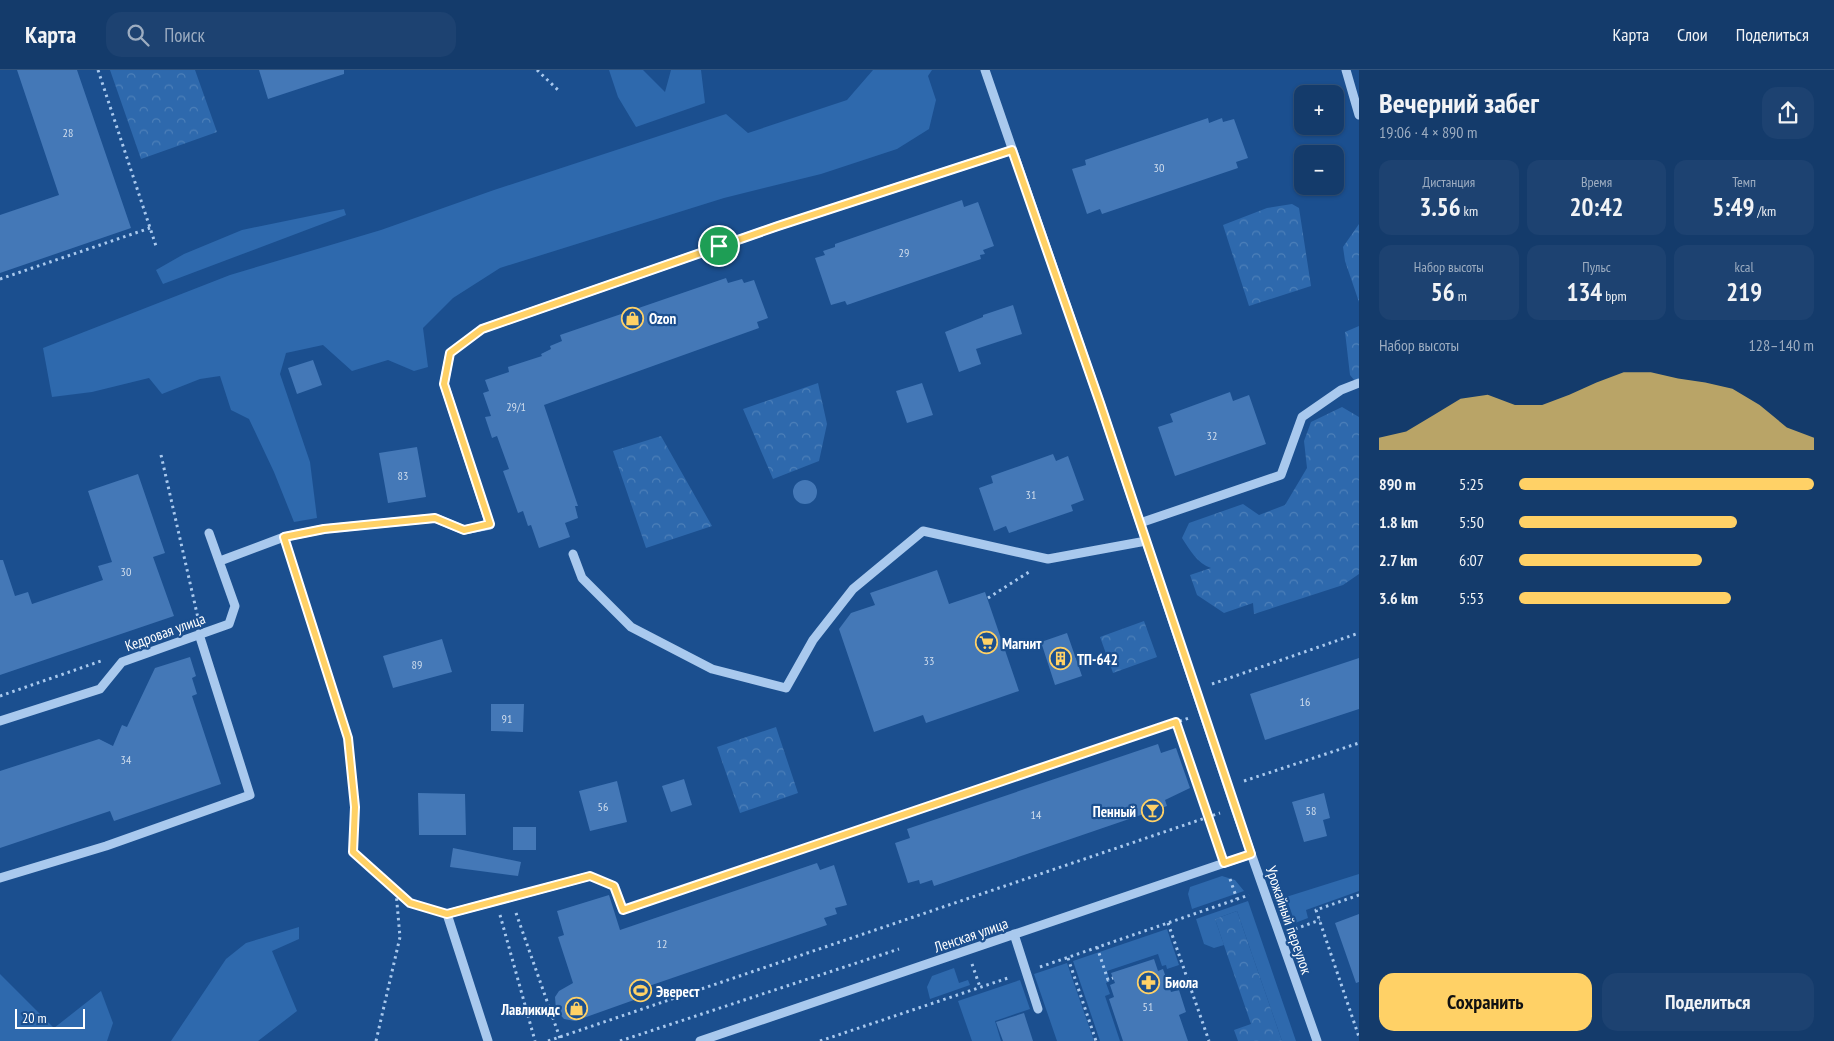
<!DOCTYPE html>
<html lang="ru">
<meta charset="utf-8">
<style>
body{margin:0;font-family:"PT Sans Narrow",sans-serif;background:#1d4271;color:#f1f3f6;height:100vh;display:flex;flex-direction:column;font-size:19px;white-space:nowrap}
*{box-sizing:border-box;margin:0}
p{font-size:16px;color:#9dadc1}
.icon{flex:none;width:28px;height:28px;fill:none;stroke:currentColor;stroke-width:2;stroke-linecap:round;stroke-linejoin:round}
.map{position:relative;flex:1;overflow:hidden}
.drawer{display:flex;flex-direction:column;background:#143b6b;width:475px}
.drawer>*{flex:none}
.controls{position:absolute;left:1294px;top:15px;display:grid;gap:10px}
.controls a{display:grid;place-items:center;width:50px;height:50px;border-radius:10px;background:#143b6b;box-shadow:0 1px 4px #0004,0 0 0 1px #33557e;font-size:25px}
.scale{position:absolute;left:15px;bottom:12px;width:70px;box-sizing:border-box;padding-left:5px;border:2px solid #fff;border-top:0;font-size:14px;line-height:18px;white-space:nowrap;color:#fff;-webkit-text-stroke:4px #1b4f8f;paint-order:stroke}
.pin{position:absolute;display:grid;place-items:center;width:42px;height:42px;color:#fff;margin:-21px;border:2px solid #fff;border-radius:50%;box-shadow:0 1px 5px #0007}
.round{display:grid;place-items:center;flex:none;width:52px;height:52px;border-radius:15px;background:#1d4271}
.summary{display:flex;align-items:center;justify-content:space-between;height:85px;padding:0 20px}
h1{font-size:28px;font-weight:700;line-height:38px}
.stats{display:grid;grid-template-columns:repeat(3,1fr);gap:8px;height:85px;padding:5px 20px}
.stats div{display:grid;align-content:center;border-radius:12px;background:#1d4271;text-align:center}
.stats b{font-size:25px;font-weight:700}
.stats small{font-size:14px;font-weight:400}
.stats p{font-size:14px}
.chart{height:140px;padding:10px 20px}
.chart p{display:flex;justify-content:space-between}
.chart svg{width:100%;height:90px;margin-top:5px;fill:#ffd166;opacity:.7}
.button{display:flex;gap:10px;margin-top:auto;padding:10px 20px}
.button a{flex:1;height:58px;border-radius:15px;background:#ffd166;color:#111;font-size:20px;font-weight:700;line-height:58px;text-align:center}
.button a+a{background:#1d4271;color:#f1f3f6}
ul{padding:0 20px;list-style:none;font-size:16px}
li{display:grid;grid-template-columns:80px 60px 1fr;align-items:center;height:38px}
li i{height:12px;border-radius:6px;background:#ffd166}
header{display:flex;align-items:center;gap:30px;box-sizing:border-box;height:70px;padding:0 25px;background:#143b6b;border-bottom:1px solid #33557e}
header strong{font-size:24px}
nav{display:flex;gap:28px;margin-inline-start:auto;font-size:18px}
.search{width:350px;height:45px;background:#1d4271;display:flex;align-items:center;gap:12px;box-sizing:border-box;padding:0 18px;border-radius:15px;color:#9dadc1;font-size:19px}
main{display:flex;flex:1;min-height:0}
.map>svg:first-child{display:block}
</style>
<header>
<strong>Карта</strong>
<div class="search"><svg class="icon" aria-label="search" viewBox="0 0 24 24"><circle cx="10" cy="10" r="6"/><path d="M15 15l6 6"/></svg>Поиск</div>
<nav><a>Карта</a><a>Слои</a><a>Поделиться</a></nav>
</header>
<main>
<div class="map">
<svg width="1359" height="971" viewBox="0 0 1359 971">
<defs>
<pattern id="forest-crowns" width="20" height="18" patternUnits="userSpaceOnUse" patternTransform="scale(1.25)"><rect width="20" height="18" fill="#2e69ad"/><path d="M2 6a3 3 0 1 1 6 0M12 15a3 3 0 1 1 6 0" fill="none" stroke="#4d80b9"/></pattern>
</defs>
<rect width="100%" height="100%" fill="#1b4f8f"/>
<path fill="#2e69ad" d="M609,0H643L665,22L671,0H701L705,33L636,57L618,27Z
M873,0H932L928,6L936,30L929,59L897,79L821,104L724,128L500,198L453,228L423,258L428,297L414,301L388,290L352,301L323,275L286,283L280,304L310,392L317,448L294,452L274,402L249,349L231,340L220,306L200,309L162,324L149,308L92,322L52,327L43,278L230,205L381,160L494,120L726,44L748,63L847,30Z
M344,139L346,145L163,214L156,200L184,184L242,160Z
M1359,804V821L1306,840L1308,848L1295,853L1286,827Z
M1222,806L1235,810L1244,821L1192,839L1188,824L1190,817Z
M1248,831L1296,971H1282L1237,841L1215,849L1224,875L1214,878L1204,874L1196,849Z
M299,857V869L272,881L297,941L258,971H171L226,889L246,873Z
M1167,859L1179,895L1167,899L1166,895L1162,896L1158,884L1107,901L1110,911L1106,913L1110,924L1105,926L1120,971H1100L1073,891Z
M1067,893L1094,971H1057L1034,904Z
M954,898L959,913L968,910L970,915L930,929L927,917L932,906Z
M0,904L54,958L101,921L113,953L107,971H0Z
M1020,910L1030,939L995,951L1001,971H972L958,931Z"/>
<path fill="url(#forest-crowns)" d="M110,0H195L217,62L141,89Z
M1292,134L1299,138L1311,216L1249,236L1223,155L1267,138Z
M1359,154V232L1345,191L1343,177Z
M1359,256V316L1350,305L1345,262Z
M818,313L827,354L819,391L773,409L743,339Z
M1342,337L1359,347V504L1343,515L1254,544L1253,533L1224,543L1197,525L1190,505L1211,498C1198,494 1189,479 1182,468L1189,453L1243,434L1259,445L1285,435L1307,398L1304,371L1311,352Z
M661,366L712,456L646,478L613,381Z
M1144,551L1157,587L1113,603L1100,567Z
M776,657L798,723L740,743L717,677Z
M1237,841L1282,971H1238L1234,960L1251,954L1215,849Z"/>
<path fill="#4478b7" d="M17,0H77L131,158L0,203V145L59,125Z
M259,0H344V4L268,29Z
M1208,48L1209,53L1222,48L1223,52L1234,49L1248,88L1236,92L1238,98L1102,144L1100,139L1087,144L1072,99L1086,95L1085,90Z
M962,130L964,137L978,132L994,176L983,180L985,184L980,185L981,189L847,235L845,231L831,235L815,188L825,185L823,181L835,177V174Z
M726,208L728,213L742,209L744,213L754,210L768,248L757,252L759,258L544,335L578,436H575L578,448L565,453L570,467L539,478L531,455L528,456L523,441L518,443L503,401L509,399L497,366L492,368L485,347L491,346L483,323L489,321L485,310L509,302L508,297L542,286L541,284L551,279L550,276L562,271L560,265Z
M1013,235L1022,264L976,279L981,294L959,302L945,262L983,247V245Z
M313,290L322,315L297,324L288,298Z
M922,313L933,345L907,353L896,321Z
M1230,322L1233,331L1249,325L1266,374L1175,406L1158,357L1173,352L1170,344Z
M417,377L426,427L388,433L379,383Z
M1053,384L1056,391L1068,386L1084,430L1071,435L1073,441L1009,463L1006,456L994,461L979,418L993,413L991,406Z
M138,404L165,483L153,487L174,546L0,605V490H3L15,526L28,522L32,534L103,510L98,496L112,492L88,421Z
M793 422a12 12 0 1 1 24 0a12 12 0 1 1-24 0Z
M937,500L949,534L985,522L1019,621L926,653L923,645L874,662L839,559L851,543L875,535L870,523Z
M1067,563L1082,606L1055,615L1041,572Z
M442,569L452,602L393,618L383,586Z
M190,587L196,606L192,608L197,624L192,626L221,714L114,751L110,741L0,778V701L99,669L113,676L122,655L127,657L155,598Z
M1359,588V639L1265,670L1250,624Z
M491,634H524L523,662L491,661Z
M1158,674L1161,683L1176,678L1190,718L1165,730L1167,736L934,816L932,810L920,814L919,810L908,813L895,773L910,768L907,759Z
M684,709L692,735L671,742L662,716Z
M617,711L627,752L590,761L579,721Z
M418,723L465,724L466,765H419Z
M1324,723L1330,748L1323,750L1327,766L1304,772L1292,732Z
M513,757H536V780H513Z
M453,778L521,792L518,806L450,797Z
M817,793L820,800L834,795L847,835L835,838L837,844L824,848L827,855L646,917L648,925L575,951L564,949L556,940L555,927L559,921L573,913L558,867L564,865L557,841L609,825L620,860Z
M1359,844V912L1356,913L1335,853Z
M1154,889L1158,901L1163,899L1171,922L1179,920L1186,942L1179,945L1188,971H1123L1109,929L1114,927L1110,915L1115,913L1111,903Z
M1024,943L1033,971H1003L996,952Z"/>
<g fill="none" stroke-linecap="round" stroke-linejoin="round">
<path stroke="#a9c9ee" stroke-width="3" stroke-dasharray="2.5 4" stroke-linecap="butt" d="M98,0L156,176
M537,0L558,20
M0,209L150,158
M161,385L198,548
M289,481L348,668L355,737L353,781L410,833L432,840
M988,528L1029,502
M1212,614L1359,563
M0,626L101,591
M1176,652L1220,779
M1244,711L1359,673
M1230,809L1237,829
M604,812L614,816L623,840L1189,648
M1359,825L1316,840L1359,967
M516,843L561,971
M500,845L535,971
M1168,853L1209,971
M1295,859L1320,850
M1097,877L1108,910L1113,908
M1068,888L1096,971
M972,894L980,917
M1040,897L1249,825
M376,971L400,867L396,822
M548,971L1220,743
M620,971L899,879
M820,971L1011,907"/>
<path stroke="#a9c9ee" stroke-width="9" d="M985,0L1100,333L1235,738L1317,971
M1346,0L1359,45
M1140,453L1281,405L1302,347L1341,320L1359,313
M573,484L582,508L631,557L712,599L786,618L813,570L853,519L923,461L1048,489L1146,471
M220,491L284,467L324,459L435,448L464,460L490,455L444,314L450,283L482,259L778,156L1012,80
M0,651L100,619L122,592L229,554L235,536L209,463
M0,808L106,776L250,725L199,564
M1014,864L1038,939
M488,971L447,844L590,806
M700,971L1251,784"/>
</g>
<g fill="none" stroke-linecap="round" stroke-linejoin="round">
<defs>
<path id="route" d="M1012,80L1100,333L1251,784L1224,793L1176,652L623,840L614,816L590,806L447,844L410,833L353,782L355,737L348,668L284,467L324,459L435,448L464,460L490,454L444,314L450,283L482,259L778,156Z"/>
</defs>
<use href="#route" stroke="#fff" stroke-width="10"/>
<use href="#route" stroke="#ffd166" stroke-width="6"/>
</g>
<defs>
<symbol id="shop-ring" viewBox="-11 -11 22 22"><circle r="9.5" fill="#1b4f8f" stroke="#ffd166" stroke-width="1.5"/><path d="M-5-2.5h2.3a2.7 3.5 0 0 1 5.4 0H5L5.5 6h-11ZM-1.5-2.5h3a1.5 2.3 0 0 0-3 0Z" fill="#ffd166"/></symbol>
<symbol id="supermarket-ring" viewBox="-11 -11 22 22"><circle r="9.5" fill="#1b4f8f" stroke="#ffd166" stroke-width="1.5"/><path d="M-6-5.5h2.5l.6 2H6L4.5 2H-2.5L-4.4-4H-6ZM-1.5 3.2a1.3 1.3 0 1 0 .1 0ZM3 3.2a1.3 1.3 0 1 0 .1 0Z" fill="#ffd166"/></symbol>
<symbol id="building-ring" viewBox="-11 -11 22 22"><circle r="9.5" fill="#1b4f8f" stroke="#ffd166" stroke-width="1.5"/><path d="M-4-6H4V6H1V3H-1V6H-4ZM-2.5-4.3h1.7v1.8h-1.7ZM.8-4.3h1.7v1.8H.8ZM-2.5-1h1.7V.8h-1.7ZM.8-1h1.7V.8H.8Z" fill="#ffd166"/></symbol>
<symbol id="bar-ring" viewBox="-11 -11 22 22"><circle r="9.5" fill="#1b4f8f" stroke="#ffd166" stroke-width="1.5"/><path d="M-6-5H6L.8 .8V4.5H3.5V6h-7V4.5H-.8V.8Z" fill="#ffd166"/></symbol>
<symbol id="pharmacy-ring" viewBox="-11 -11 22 22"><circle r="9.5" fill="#1b4f8f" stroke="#ffd166" stroke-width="1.5"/><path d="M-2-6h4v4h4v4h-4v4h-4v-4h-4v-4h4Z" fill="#ffd166"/></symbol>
<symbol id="stadium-ring" viewBox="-11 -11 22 22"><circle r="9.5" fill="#1b4f8f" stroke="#ffd166" stroke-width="1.5"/><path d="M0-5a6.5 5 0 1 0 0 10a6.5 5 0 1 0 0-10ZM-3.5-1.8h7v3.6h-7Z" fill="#ffd166"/></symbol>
</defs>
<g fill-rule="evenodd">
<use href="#shop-ring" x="620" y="236" width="25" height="25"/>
<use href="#supermarket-ring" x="974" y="560" width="25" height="25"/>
<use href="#building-ring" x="1048" y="576" width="25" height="25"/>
<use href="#bar-ring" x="1140" y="728" width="25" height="25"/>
<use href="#pharmacy-ring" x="1136" y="900" width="25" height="25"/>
<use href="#stadium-ring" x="628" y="908" width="25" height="25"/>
<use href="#shop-ring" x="564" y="926" width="25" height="25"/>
</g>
<g text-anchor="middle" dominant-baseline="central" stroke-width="4.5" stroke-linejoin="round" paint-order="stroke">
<g font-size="12" fill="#d0dded">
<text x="68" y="62">28</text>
<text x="1159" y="97">30</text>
<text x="904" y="182">29</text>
<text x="516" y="336">29/1</text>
<text x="1212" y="365">32</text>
<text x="403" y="405">83</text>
<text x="1031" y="424">31</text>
<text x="126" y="501">30</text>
<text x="929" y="590">33</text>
<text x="417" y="594">89</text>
<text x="1305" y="631">16</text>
<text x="507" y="648">91</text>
<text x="126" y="689">34</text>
<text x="603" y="736">56</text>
<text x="1311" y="740">58</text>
<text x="1036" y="744">14</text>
<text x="662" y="873">12</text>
<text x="1148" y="936">51</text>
</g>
<g font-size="15" font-weight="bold" fill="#fff" stroke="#1b4f8f" text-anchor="start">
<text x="649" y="248">Ozon</text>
<text x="1002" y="573">Магнит</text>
<text x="1077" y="589">ТП-642</text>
<text x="1136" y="741" text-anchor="end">Пенный</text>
<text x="1165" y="912">Биола</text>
<text x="656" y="921">Эверест</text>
<text x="560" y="939" text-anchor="end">Лавликидс</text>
</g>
<g font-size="15" fill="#fff" stroke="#1b4f8f">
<text transform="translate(165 562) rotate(-20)">Кедровая улица</text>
<text transform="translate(1289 850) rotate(71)">Урожайный переулок</text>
<text transform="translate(971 865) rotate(-19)">Ленская улица</text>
</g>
</g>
</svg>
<div class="controls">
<a>+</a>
<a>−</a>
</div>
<div class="scale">20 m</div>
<div class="pin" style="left:719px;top:176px;background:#1e9e55"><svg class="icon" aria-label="arrive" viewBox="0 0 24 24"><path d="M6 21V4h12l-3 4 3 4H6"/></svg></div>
</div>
<section class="drawer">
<div class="summary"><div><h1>Вечерний забег</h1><p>19:06 · 4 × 890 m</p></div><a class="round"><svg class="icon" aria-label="share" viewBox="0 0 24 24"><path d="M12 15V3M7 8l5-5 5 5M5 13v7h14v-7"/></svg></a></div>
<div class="stats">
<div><p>Дистанция</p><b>3.56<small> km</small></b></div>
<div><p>Время</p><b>20:42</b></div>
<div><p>Темп</p><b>5:49<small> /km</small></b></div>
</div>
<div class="stats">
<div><p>Набор высоты</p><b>56<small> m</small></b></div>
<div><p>Пульс</p><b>134<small> bpm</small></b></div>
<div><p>kcal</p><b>219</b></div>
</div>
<div class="chart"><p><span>Набор высоты</span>128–140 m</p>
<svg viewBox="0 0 160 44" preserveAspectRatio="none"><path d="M0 44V38L10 35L20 27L30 19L40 17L50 22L60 22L70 17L80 11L90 6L100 6L110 9L120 11L130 14L140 22L150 33L160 38V44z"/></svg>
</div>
<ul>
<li><b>890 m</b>5:25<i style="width:100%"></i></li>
<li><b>1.8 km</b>5:50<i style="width:74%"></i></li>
<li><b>2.7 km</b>6:07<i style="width:62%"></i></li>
<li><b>3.6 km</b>5:53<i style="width:72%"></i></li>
</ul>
<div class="button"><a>Сохранить</a><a>Поделиться</a></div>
</section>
</main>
